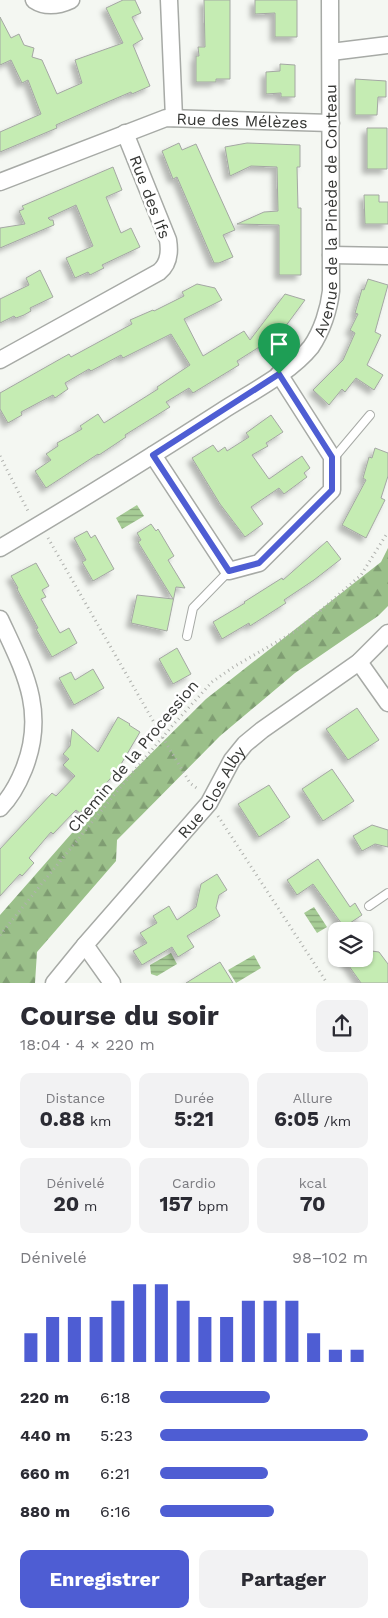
<!DOCTYPE html>
<html lang="fr">
<meta charset="utf-8">
<style>
body{margin:0;font-family:"Work Sans",sans-serif;background:#f2f2f3;color:#2b2b33;height:100vh;display:flex;flex-direction:column;font-size:19px;white-space:nowrap}
*{box-sizing:border-box;margin:0}
p{font-size:16px;color:#7c7c81}
.icon{flex:none;width:28px;height:28px;fill:none;stroke:currentColor;stroke-width:2;stroke-linecap:round;stroke-linejoin:round}
.map{position:relative;height:983px;overflow:hidden}
.sheet{display:flex;flex-direction:column;background:#fff;flex:1}
.sheet>*{flex:none}
.tools{position:absolute;left:328px;top:922px;display:grid;gap:10px}
.tools a{display:grid;place-items:center;width:45px;height:45px;border-radius:10px;background:#fff;box-shadow:0 1px 4px #0004;font-size:25px}
.pin{position:absolute;display:grid;place-items:center;width:42px;height:42px;color:#fff;margin:-51px -21px;border-radius:50% 50% 50% 0;rotate:-45deg;box-shadow:0 0 5px #0007}
.pin .icon{rotate:45deg}
.round{display:grid;place-items:center;flex:none;width:52px;height:52px;border-radius:10px;background:#f2f2f3}
.overview{display:flex;align-items:center;justify-content:space-between;height:85px;padding:0 20px}
h1{font-size:28px;font-weight:700;line-height:38px}
.metrics{display:grid;grid-template-columns:repeat(3,1fr);gap:8px;height:85px;padding:5px 20px}
.metrics div{display:grid;align-content:center;border-radius:10px;background:#f2f2f3;text-align:center}
.metrics b{font-size:21px;font-weight:700}
.metrics small{font-size:14px;font-weight:400}
.metrics p{font-size:14px}
.chart{height:140px;padding:10px 20px}
.chart p{display:flex;justify-content:space-between}
.chart svg{width:100%;height:90px;margin-top:5px;stroke:#4e5dd3;stroke-width:6}
.cta{display:flex;gap:10px;margin-top:auto;padding:10px 20px}
.cta a{flex:1;height:58px;border-radius:10px;background:#4e5dd3;color:#fff;font-size:20px;font-weight:700;line-height:58px;text-align:center}
.cta a+a{background:#f2f2f3;color:#2b2b33}
ul{padding:0 20px;list-style:none;font-size:16px}
li{display:grid;grid-template-columns:80px 60px 1fr;align-items:center;height:38px}
li i{height:12px;border-radius:6px;background:#4e5dd3}
.map>svg:first-child{display:block}
</style>
<div class="map">
<svg width="388" height="983" viewBox="0 0 388 983">
<defs>
<pattern id="forest-firs" width="22" height="20" patternUnits="userSpaceOnUse" patternTransform="scale(1.25)"><rect width="22" height="20" fill="#9bc08a"/><path d="M5 1l3.5 6h-7zM16 11l3.5 6h-7z" fill="#7f9d72"/></pattern>
<pattern id="water-rules" width="6" height="5" patternUnits="userSpaceOnUse" patternTransform="scale(1.25)"><rect width="6" height="5" fill="#a6cc95"/><path d="M0 2.5h6" fill="none" stroke="#88a67a"/></pattern>
<filter id="shadow"><feDropShadow dx="-4.5" dy="4.5" stdDeviation="2.5" flood-color="#0004"/></filter>
</defs>
<rect width="100%" height="100%" fill="#f4f7f2"/>
<path fill="url(#forest-firs)" d="M388,548V606L378,616L295,673L220,736L117,840L116,861L37,952L35,983H0V915L79,825L206,699L381,562Z"/>
<path fill="url(#water-rules)" d="M137,505L144,516L122,529L116,518Z
M314,907L327,927L317,933L304,913Z
M171,953L177,964L157,976L151,974L150,965Z
M254,955L261,968L236,983L228,970Z"/>
<path fill="#c5ecb3" stroke="#a4a7a3" filter="url(#shadow)" d="M123,0H135L141,13L132,17L143,39L133,45L150,86L132,94L131,92L103,104L56,125L57,128L0,152V132L41,114L28,80L22,83L11,60L0,65V17L11,38L19,34L24,45L34,48L32,57L42,60L57,94L82,83L75,60L123,43L106,8Z
M204,0H230V79H216V82H196V56H199L198,47H205Z
M255,0H297V37H275V13L255,14Z
M280,64L295,65V97H281V93L266,94V72L280,71Z
M355,79L386,81V97H378L377,115H355Z
M367,128H387V169H367Z
M179,143L182,150L196,144L235,230L223,235L233,257L219,263H214L177,177L173,179L162,151Z
M247,143L300,145V167H297L298,208H301V275H279V225L237,224L264,212L278,211L277,167L251,166L230,176L225,147Z
M113,167L122,190L106,197L121,233L131,228L140,247L102,265L104,268L90,275L88,272L75,278L66,258L93,246L76,205L48,218L50,220H53L54,225L0,248V228L25,224L19,211L24,209L22,206Z
M364,195H379V202H388V224H365Z
M40,270L53,297L30,308L31,311L24,315L16,318L14,316L0,323V299L29,285L26,278Z
M368,279L388,285L375,332L381,335L367,365L383,375L374,390L356,378L345,392L342,389L329,405L313,390L343,360L355,333L350,330L358,314L355,313L362,289L364,290Z
M197,284L215,288L222,300L184,319L203,356L244,331L250,340L285,294L305,300L268,350L264,344L237,361L239,365L193,393L189,388L166,402L170,407L125,435L126,437L99,455L98,454L46,488L35,471L51,460L46,454L58,446L57,443L82,429L80,426L98,414L104,423L158,389L157,387L190,365L171,334L123,358L121,355L91,371L89,369L65,383L68,389L55,398L53,395L21,412L22,415L8,423L0,409V393L69,354L71,357L132,324L130,320L153,310L154,311L184,296L182,292Z
M271,415L283,432L266,443L268,446L252,455L269,479L302,456L310,468L304,473L307,477L284,494L279,488L251,507L263,524L245,537L220,504L192,458L213,445L218,452L225,447L227,451L249,437L246,433Z
M375,448L388,453V476L381,498L385,500L366,538L342,525L366,480L363,478L369,457L372,458Z
M151,524L156,531L158,529L174,556L168,560L185,588L176,587L167,631L131,623L137,595L173,599L138,542L141,540L137,533Z
M87,531L91,538L95,535L114,569L93,581L82,562L86,560L74,538Z
M327,541L341,559L314,580L284,600L286,603L250,626L249,623L222,639L213,622L245,603L244,602L282,578L283,580Z
M36,563L49,586L42,590L46,597L41,599L60,633L69,628L77,643L52,657L36,629L38,628L17,589L18,588L11,576Z
M177,648L191,674L173,684L159,659Z
M93,669L104,688L74,705L59,678L71,672L75,680Z
M357,708L379,740L348,760L326,729Z
M118,717L130,724L129,725L140,732L117,771L80,813L76,810L53,834L51,832L29,858L34,863L22,876L20,874L0,896V849L52,793L56,796L75,776L63,765L69,759L63,754L70,746L72,729L98,752Z
M332,769L354,801L323,821L302,789Z
M269,785L290,817L259,837L238,804Z
M372,825L388,830V847L375,844L362,851L353,836Z
M318,859L350,907L355,903L362,915L344,927L313,884L297,895L287,880Z
M217,874L227,890L219,895L216,908L220,916L187,936L194,947L178,957L172,947L142,965L133,951L147,943L140,933L157,923L153,916L169,906L177,920L196,907L201,884Z
M364,950L379,952L388,964V983H361L344,959H364Z
M220,962L233,983H186Z"/>
<g fill="none" stroke-linecap="round" stroke-linejoin="round">
<defs>
<path id="service" d="M333,459L370,415
M187,636L193,608L229,571
M369,906L388,893"/>
<g id="minor">
<path d="M34,0C46,8 58,6 71,0"/>
<path d="M169,0L174,118"/>
<path d="M331,52L388,45"/>
<path id="s1" d="M0,182L166,118L331,123"/>
<path d="M331,255L388,256"/>
<path d="M0,360L159,272C169,264 170,252 168,240L125,133"/>
<path d="M153,455L229,571L259,563L332,490V457L279,374"/>
<path id="s2" d="M0,548C75,504 149,458 222,411C250,393 290,373 311,347C322,331 329,309 331,291L330,0"/>
<path d="M0,619C24,671 47,711 24,769C18,784 11,797 0,808"/>
<path d="M359,662L388,703"/>
<path d="M85,945L112,983"/>
<path id="s3" d="M54,983L85,945L209,803L232,760L245,744L262,730L359,662L388,633"/>
</g>
</defs>
<use href="#service" stroke="#a7aaa6" stroke-width="10"/>
<use href="#minor" stroke="#a7aaa6" stroke-width="19"/>
<path stroke="#b0b2ae" stroke-width="3" stroke-dasharray="1 4" stroke-linecap="butt" d="M0,456L29,513
M48,538L163,738L190,783L198,789
M218,816L327,983
M0,935L128,778L173,725L212,682L235,666L294,632L319,612L361,575L388,532"/>
<use href="#service" stroke="#fff" stroke-width="8"/>
<use href="#minor" stroke="#fff" stroke-width="16"/>
</g>
<g fill="none" stroke-linecap="round" stroke-linejoin="round">
<defs>
<path id="route" d="M279,374L332,457V490L259,563L229,571L153,455Z"/>
</defs>
<use href="#route" stroke="#fff" stroke-width="10"/>
<use href="#route" stroke="#4e5dd3" stroke-width="6"/>
</g>
<g text-anchor="middle" dominant-baseline="central" stroke-width="5" stroke-linejoin="round" paint-order="stroke">
<g font-size="16" fill="#363735" stroke="#fff">
<text stroke="none"><textPath href="#s1" startOffset="254">Rue des Mélèzes</textPath></text>
<text transform="translate(150 197) rotate(69)">Rue des Ifs</text>
<text stroke="none"><textPath href="#s2" startOffset="511">Avenue de la Pinède de Conteau</textPath></text>
<text transform="translate(133 756) rotate(-50)">Chemin de la Procession</text>
<text stroke="none"><textPath href="#s3" startOffset="248">Rue Clos Alby</textPath></text>
</g>
</g>
</svg>
<div class="tools">
<a><svg class="icon" aria-label="layers" viewBox="0 0 24 24"><path d="M12 4l9 5-9 5-9-5zM3 14l9 5 9-5"/></svg></a>
</div>
<div class="pin" style="left:279px;top:374px;background:#1e9e55"><svg class="icon" aria-label="arrive" viewBox="0 0 24 24"><path d="M6 21V4h12l-3 4 3 4H6"/></svg></div>
</div>
<section class="sheet">
<div class="overview"><div><h1>Course du soir</h1><p>18:04 · 4 × 220 m</p></div><a class="round"><svg class="icon" aria-label="share" viewBox="0 0 24 24"><path d="M12 15V3M7 8l5-5 5 5M5 13v7h14v-7"/></svg></a></div>
<div class="metrics">
<div><p>Distance</p><b>0.88<small> km</small></b></div>
<div><p>Durée</p><b>5:21</b></div>
<div><p>Allure</p><b>6:05<small> /km</small></b></div>
</div>
<div class="metrics">
<div><p>Dénivelé</p><b>20<small> m</small></b></div>
<div><p>Cardio</p><b>157<small> bpm</small></b></div>
<div><p>kcal</p><b>70</b></div>
</div>
<div class="chart"><p><span>Dénivelé</span>98–102 m</p>
<svg viewBox="0 0 160 44" preserveAspectRatio="none"><path d="M5 44V30M15 44V22M25 44V22M35 44V22M45 44V14M55 44V6M65 44V6M75 44V14M85 44V22M95 44V22M105 44V14M115 44V14M125 44V14M135 44V30M145 44V38M155 44V38"/></svg>
</div>
<ul>
<li><b>220 m</b>6:18<i style="width:53%"></i></li>
<li><b>440 m</b>5:23<i style="width:100%"></i></li>
<li><b>660 m</b>6:21<i style="width:52%"></i></li>
<li><b>880 m</b>6:16<i style="width:55%"></i></li>
</ul>
<div class="cta"><a>Enregistrer</a><a>Partager</a></div>
</section>
